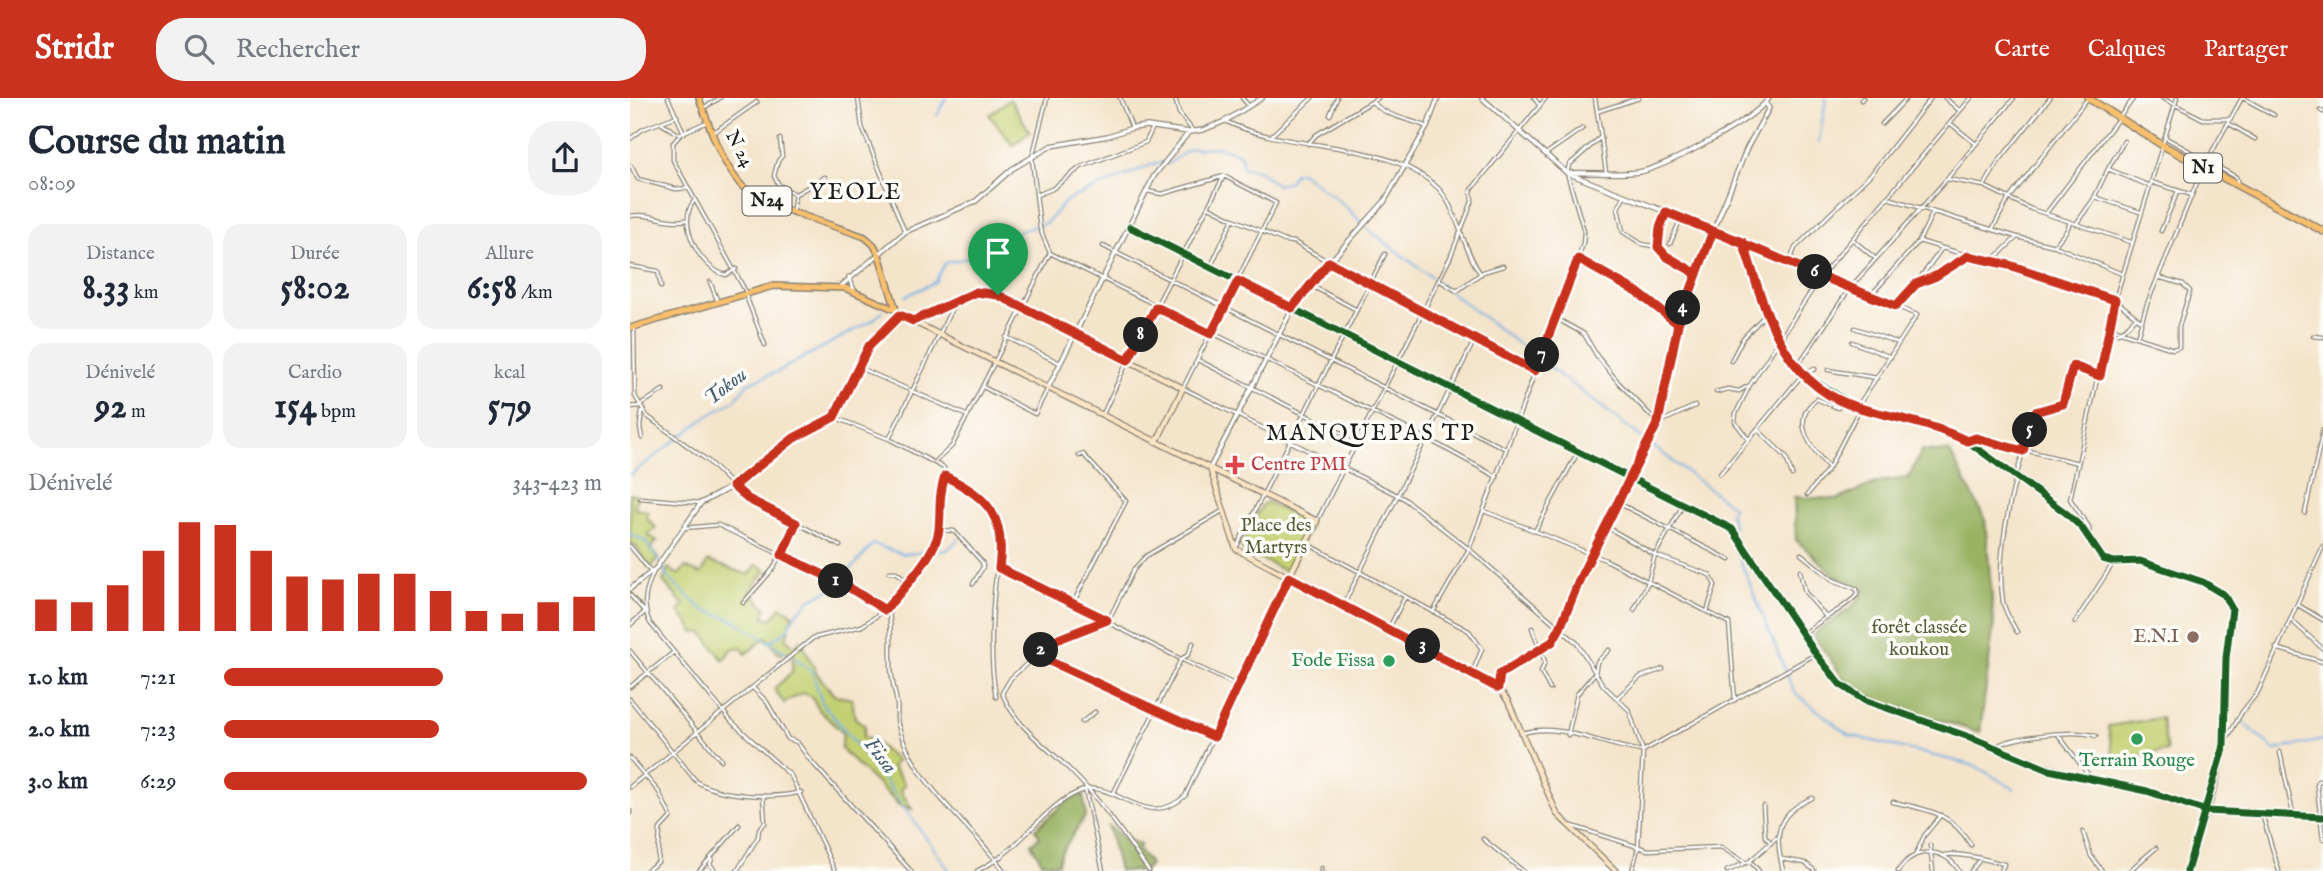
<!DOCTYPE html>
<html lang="fr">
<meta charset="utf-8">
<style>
body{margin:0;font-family:"IM FELL English",serif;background:#f2f2f3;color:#1f2937;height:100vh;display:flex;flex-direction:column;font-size:26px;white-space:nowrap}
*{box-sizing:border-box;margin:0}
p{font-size:23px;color:#747a83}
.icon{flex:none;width:38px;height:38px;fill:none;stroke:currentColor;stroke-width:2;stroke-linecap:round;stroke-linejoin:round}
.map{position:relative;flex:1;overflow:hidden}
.drawer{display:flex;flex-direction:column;background:#fff;width:630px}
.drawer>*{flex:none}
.pin{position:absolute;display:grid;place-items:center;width:60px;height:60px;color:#fff;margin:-72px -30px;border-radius:50% 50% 50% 0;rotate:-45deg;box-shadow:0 0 7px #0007}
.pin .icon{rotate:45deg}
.km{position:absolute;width:35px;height:35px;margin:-18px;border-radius:50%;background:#222;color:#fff;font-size:19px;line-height:35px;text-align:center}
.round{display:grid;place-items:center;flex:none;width:74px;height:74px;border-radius:28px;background:#f2f2f3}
.summary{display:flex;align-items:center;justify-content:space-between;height:119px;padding:0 28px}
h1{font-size:38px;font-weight:700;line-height:52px}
.stats{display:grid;grid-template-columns:repeat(3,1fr);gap:10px;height:119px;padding:7px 28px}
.stats div{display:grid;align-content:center;border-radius:18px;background:#f2f2f3;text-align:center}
.stats b{font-size:35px;font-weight:700}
.stats small{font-size:19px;font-weight:400}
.stats p{font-size:19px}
.chart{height:196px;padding:14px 28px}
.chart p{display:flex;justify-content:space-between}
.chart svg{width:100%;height:126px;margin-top:7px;stroke:#c8321e;stroke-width:6}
ul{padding:0 28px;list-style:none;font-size:23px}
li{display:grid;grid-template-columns:112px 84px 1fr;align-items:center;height:52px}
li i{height:18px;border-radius:9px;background:#c8321e}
header{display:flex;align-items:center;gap:42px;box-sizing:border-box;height:98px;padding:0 35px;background:#c8321e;color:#fff}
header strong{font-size:33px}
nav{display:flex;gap:38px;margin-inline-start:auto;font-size:24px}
.search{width:490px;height:63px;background:#f2f2f3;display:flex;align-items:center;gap:18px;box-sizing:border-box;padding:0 24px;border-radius:28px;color:#747a83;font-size:26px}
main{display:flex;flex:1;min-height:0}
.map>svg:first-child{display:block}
</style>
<header>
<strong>Stridr</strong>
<div class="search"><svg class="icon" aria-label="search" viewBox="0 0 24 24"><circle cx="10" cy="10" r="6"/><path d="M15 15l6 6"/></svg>Rechercher</div>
<nav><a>Carte</a><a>Calques</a><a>Partager</a></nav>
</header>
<main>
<section class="drawer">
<div class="summary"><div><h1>Course du matin</h1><p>08:09</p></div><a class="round"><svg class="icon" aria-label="share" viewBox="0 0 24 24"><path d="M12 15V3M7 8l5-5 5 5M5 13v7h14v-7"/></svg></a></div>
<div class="stats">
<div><p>Distance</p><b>8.33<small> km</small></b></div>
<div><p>Durée</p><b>58:02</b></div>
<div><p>Allure</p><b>6:58<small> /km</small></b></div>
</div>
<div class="stats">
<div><p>Dénivelé</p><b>92<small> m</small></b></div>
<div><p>Cardio</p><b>154<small> bpm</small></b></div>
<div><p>kcal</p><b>579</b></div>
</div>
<div class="chart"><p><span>Dénivelé</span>343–423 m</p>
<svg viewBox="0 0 160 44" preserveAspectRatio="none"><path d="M5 44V33M15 44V34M25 44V28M35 44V16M45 44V6M55 44V7M65 44V16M75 44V25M85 44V26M95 44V24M105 44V24M115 44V30M125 44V37M135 44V38M145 44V34M155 44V32"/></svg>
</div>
<ul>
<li><b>1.0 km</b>7:21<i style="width:58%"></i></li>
<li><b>2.0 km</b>7:23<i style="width:57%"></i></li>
<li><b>3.0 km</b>6:29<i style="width:96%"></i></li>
</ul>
</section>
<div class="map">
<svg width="1693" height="773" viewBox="0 0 1693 773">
<rect width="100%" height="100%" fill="#fdfcf7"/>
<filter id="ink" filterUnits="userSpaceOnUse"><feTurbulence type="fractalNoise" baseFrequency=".0143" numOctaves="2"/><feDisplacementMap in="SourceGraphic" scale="14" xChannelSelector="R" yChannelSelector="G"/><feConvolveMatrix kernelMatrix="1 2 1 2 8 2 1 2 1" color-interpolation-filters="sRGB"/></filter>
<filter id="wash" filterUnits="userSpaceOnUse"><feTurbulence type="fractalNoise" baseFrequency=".00686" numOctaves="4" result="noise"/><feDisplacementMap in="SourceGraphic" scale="28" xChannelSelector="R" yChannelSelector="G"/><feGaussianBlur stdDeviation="1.57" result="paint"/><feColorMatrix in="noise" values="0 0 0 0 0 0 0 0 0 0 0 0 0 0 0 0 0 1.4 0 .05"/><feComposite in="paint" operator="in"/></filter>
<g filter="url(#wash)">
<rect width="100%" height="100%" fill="#f4e4ca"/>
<path fill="#c3d072" stroke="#707647" stroke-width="2" d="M380,1L400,34L383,47L359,17Z
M0,396L7,397L5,411L18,413L17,420L26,430L18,437L27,443L20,451L29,460L20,470L6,448L0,445Z
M637,404L678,424L680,430L660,471L655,473L613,452L611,447L632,407Z
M78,463L119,477L127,466L136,472L120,493L136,510L134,519L142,521L151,509L163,516L156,541L164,548L171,542L187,576L204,597L222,601L225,620L235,628L233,639L242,642L267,663L262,668L275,687L270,692L282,711L269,707L211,651L213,635L189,612L181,598L173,595L154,605L144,591L162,574L163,553L149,556L136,539L116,556L111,549L102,551L93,562L72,534L65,535L49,513L54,507L33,483L38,470L49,477L55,469L71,476Z
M1531,620L1537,653L1484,662L1478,628Z"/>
<path fill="#9ab264" stroke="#5b6740" stroke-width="2" d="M1292,352L1320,354L1355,421L1364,524L1350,635L1244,601L1219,588L1183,537C1201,521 1224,514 1235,491L1207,479L1166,442L1164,399L1208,401L1248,384L1278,380Z
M453,696L456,717L431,755L428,766L412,764L401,746L410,739L405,731L436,704Z
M478,728L496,742L510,746L509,752L520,766L514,773H489Z"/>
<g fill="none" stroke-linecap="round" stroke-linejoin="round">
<path stroke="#74afe5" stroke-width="2" d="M307,18L316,0
M1189,44L1196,0
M276,198L305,184L315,165L342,159L370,146L381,136L416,125L437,102L526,65L538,66L559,51L589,49L610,56L613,70L628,72L647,87L660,83L664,75L671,74L713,106L739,132L1103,409L1100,414L1104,430
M0,377L78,318L104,303L118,285L147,274L243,222L253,213
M0,436L15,443L29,463
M1104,436V447L1164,594L1219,637L1346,668L1384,691
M301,454L317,452L329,441
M31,466L38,480L72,511L104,522L160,557
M211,483L243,446L272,456L296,454
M140,544L157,532L166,516L181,501L207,488
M164,559L182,574L192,605L241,664L320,773
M1612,623L1644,652L1693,642"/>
</g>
</g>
<g filter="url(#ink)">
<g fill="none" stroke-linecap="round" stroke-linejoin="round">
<defs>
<path id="minor" d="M38,0L54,35
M228,0L232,29L275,134
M417,0L402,60L410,131L420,155L796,340L867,379
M490,0L502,30
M545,0L549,15L563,33
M612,0L619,8
M904,0L910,8
M1315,0L1330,13
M1532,0L1573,21H1600
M1613,0L1644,17
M1231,2L1233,0
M742,4C760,21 776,19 797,29
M75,9L90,0
M1690,12L1693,14
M969,13L1009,0
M700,17L707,0
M595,23C662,56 752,38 808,90C826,107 834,155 851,176
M77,24L52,35L43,45V62L116,194
M1598,25L1625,41
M32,26L50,37
M1252,26L1277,0
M1321,26L1346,46
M83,35L127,4
M642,37L682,0
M971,39L976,74
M1536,40L1606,79L1608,86
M0,41L13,31L47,18
M150,41L152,58L148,63L144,78L149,87L165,96L163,112
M678,46L686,37L748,0
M917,55L953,30
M1,68L8,81L46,91L58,90
M1478,71L1494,43
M1317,81L1384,0
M1521,84L1562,97
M1354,88L1369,63L1420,0
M517,93L532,96L594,78L646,105L553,290L773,400L839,451L947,545L973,587L999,612L1013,653L1008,750L1002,773
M166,96L195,79
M407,97L422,91L451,69L516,44L523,29
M994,98L988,110L993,134L1012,146L1028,149
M1465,99L1510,114
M1258,100L1387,139L1362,163
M64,103C46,125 70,171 96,177L106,171
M579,109L603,121
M1036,114L1030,130L1028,149L1036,158L1067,176
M1417,114L1504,0
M0,118C20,114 35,126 56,122
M1446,126L1463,102L1478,71L1520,88
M1363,130L1378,102L1458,0
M1531,133L1548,93
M1387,139L1425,148L1492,176
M1222,141L1246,161
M1289,143L1336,157
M1113,144L1287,217L1228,308
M1040,146L1051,120
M1425,147L1437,132L1440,124
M473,148L876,351
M949,161L1007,194L1048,226
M1160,163L1165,150L1242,75L1301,0
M0,168L28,173L31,189
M581,168L603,121L655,143L664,144L739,187L905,273
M809,182L827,193L853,174L873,168
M80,184L88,204
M1286,186L1312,150
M680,187L727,212
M1241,197L1289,143L1303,114
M116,198L135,247
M1266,208L1286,186L1306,178L1338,158L1379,167L1485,202L1511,223
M924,219L954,236L967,258L989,285L1028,325L1065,308
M1481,229L1491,234L1506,220
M1225,230L1269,245
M4,231L5,298L17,318L78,363L110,395L210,448
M1479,237L1491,234L1543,251L1549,249V228L1560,193L1553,186L1528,179
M1683,238L1693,239
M376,239L430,265
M1507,239L1517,206L1573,70L1612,0
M1222,244L1261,259
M568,262L727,343
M1101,263L1113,240L1136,216
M230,270L338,318
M1166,270L1220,190L1317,81L1354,88L1401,111L1501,144
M1198,272L1247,280
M353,289L405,316L418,290
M1086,294L1098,291L1109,293L1120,287
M0,309L9,308L33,292
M12,313L10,329L12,340
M473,316L498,262L594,78
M1127,331L1156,359L1162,377
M259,341L324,206
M1119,342L1105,324L1106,315L1120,287L1192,177L1341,0
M1337,343L1346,340L1448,365
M306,363L322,348L420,155
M1199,370C1182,351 1158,322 1187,301L1208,310L1213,304
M1090,376L1173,276L1185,271
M315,378C382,412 370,432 364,497C361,531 360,565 366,599
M1177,397L1199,370L1230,310
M10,400L71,405
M988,405L1100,462
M854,413L905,433L948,354
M1675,415L1693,332
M687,423L820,160L842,104L841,92L916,0
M977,429L1025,457L1080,477L1085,487L1077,514
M54,430L88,427L215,487L259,515C263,538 259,558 262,579C263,588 266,597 267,606C268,613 266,620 268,627C286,690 339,723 374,773
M309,432L324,433L352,464L353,469L343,486
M905,433L978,463L1099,525L1105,602
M1460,441L1459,429L1440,401L1485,202L1547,0
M676,445L839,533L852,551L843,573
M0,448L21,474
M606,450L755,156
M1171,456L1203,482L1227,491V497C1211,514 1189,520 1174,537
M369,470L551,561L483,696
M25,471C16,490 11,505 20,525L101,623L161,678L205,773
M1170,473L1175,494L1196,519
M259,474H266L279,484
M0,497L15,514L0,527
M113,505L143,471L166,425
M443,505L496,403L453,356L449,358
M1668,507L1693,522
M713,508L845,241
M1004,512L1018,484L1025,457L1053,407
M803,514L839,451L953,146L954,133L937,75L939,67L971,39L965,0
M1661,522L1693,551
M1445,524L1484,464
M759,530L775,499
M902,530L915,564L911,574L920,591
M1387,534C1382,525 1375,514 1373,504C1364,448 1388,368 1405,314L1433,306L1443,268L1469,278
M563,545L558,557L551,561L608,588
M1646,550L1693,564
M411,552C428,577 550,625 584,639
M0,553L91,662
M0,589L44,554
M123,590L137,604L158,641L167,644L180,662L281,773
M987,600L1010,579L1033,571
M0,601L66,683C89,699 145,701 171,694
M452,624L465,614
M893,635C929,623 975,649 1013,653L1186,556
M938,637L947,596L965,575L967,564L979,552
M1429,638L1461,680
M1595,644L1612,614L1628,594L1693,448
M1363,650C1381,638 1446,631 1466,638
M1650,654L1663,716
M0,660L29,694L41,719L30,731L28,764L16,773
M1693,683H1688L1687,688L1693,741
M0,689L183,540L232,528L255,512L295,460L309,432L307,408L315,378L314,370L259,341L204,319
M455,691L473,773
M1263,704C1299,712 1321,714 1341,747
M1133,708L1135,738L1141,745
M0,713V715
M1578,713L1693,719
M1632,716L1649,773
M939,727L1018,752L1091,749L1116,765
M1453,734L1461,758L1472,773
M853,741L893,773
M1300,747L1303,773
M1286,756L1294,738L1311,717
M1315,757C1329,754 1358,762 1374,766L1371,773
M82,761L80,766L85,773
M1152,761L1175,765L1184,772
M1120,763L1129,773
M69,773L109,727
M107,773L128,739L129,731L135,725L133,697
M347,773C356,768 366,763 374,756C400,736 422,702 454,692C486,682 515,734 555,698L659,479
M519,773C495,739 472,704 443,675C417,648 387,631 372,595L381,580L421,544L479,521L504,471L516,458L594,412
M691,773V770
M1097,773L1120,763L1146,740
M1153,773C1145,736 1144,717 1182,700
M1268,773C1284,749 1313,748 1329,773
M1341,773L1349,763
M1499,773L1526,750"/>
<path id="tertiary" d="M852,0L937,75L1113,144C1141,228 1152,290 1249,315C1286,324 1320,331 1352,353C1385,376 1425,400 1452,430C1460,439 1463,456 1473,460C1485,466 1497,461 1509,463C1528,465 1574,481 1588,492C1610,509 1597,538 1596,561C1594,589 1597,618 1594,646C1589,689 1570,733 1557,773
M939,75C962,74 986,77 1009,74C1035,70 1124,22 1139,0
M500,129L1102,431L1186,556L1222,596L1342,640L1389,662L1517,693L1576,713
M219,179L224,193
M211,188L275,134L346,103L382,71L421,48L478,38L502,30L517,28L559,34L573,32L595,23L632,0
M418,290L524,78L559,34
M580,370L669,198L754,104L797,29L808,0
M0,491L26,470L71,405L103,388L164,340L204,319L239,248L270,217
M868,590L870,576L922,544L951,478L1020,342L1028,325L1048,226L1056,200L1117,50L1139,10L1135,5"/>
<path id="secondary" d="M266,212L270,217L687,423L659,479
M283,223L346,194L368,197L553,290L527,343
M580,370L606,451L868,590L878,603L927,716L986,773"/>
<path id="primary" d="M69,0C80,29 90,63 111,87C130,107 206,128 235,139L244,147L249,157L266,212
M0,230L143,188L215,190L266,212"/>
<path id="trunk" d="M1458,0L1532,47L1693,133"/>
</defs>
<use href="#minor" stroke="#888073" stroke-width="5"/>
<use href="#tertiary" stroke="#888073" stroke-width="6"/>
<use href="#secondary" stroke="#888073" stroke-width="7"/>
<use href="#primary" stroke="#888073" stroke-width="8"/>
<use href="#trunk" stroke="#888073" stroke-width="9"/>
<use href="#minor" stroke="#fff" stroke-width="2.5"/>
<use href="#tertiary" stroke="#fff" stroke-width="3.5"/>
<use href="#secondary" stroke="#fce5c4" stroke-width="4.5"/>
<use href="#primary" stroke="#f8bf6c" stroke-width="5"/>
<use href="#trunk" stroke="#f8bf6c" stroke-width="6"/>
<defs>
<path id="cycleway" d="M500,129L1102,431L1186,556L1210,586L1234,602L1342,640L1419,672L1517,693L1576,713L1693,719
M1113,144L1148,242L1157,258L1173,276L1227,309L1315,332L1337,343L1436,415L1452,430L1473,461L1484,464L1510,463L1573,484L1594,497L1602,511L1596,560L1594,647L1557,773"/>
</defs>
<use href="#cycleway" stroke="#fdfcf7" stroke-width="11"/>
<use href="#cycleway" stroke="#1b5e20" stroke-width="7"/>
</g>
</g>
<g fill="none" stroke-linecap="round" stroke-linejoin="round" filter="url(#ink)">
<defs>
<path id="route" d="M368,197L346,194L283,223L270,217L239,248L204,319L164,340L103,388L118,401L166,425L152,457L215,487L255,512C271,493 307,456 309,431C311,410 308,400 315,378C359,400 376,419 369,470L477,522L421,544L411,552L417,562L584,639L659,479L868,590L870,576L922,544L930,530L951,478L1028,324L1048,226L1083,133L1113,144C1135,211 1152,288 1230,310C1266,320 1303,326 1337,343L1346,340L1393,353L1405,314L1433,306L1443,268L1470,278L1485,202L1379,167L1338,158L1306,178L1286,186L1266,208C1189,178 1113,145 1036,114L1030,130L1028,149L1036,158L1067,176L1048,226L1007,194L948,161L905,273L699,164L662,210L608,183L581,236L526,209L498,262L368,197"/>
</defs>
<use href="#route" stroke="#fff" stroke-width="14"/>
<use href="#route" stroke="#c8321e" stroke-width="9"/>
</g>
<path fill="#e0444e" stroke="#fdfcf7" stroke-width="2.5" d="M601.5 356.5h7v7h7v7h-7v7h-7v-7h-7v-7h7z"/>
<circle fill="#8d6e63" stroke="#fdfcf7" stroke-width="2.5" cx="1563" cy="539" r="7"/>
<g fill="#2e9e5b" stroke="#fdfcf7" stroke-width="2.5">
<circle cx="759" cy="563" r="7"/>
<circle cx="1507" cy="641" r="7"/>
</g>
<g text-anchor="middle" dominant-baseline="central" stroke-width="7" stroke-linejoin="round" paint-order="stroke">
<g fill="#fdfcf7" stroke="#605f5e" stroke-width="2">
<rect x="1554" y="55.5" width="38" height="29" rx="5"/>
<rect x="112.5" y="88.5" width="49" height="29" rx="5"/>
</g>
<g font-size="18" font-weight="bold" fill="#1c1c1c">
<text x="1573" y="70">N1</text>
<text x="137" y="103">N24</text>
</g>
<g font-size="19" fill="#1c1c1c" stroke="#fdfcf7">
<text transform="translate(109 51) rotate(62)">N 24</text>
</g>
<g font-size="19" fill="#be3a42" stroke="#fdfcf7" text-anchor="start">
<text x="621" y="367">Centre PMI</text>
</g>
<g font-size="19" fill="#565b3a" stroke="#fdfcf7">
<text x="646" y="428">Place des<tspan x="646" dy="22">Martyrs</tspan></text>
<text x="1289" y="530">forêt classée<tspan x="1289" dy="22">koukou</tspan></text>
</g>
<g font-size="19" fill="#785e54" stroke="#fdfcf7" text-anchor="end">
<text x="1549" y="539">E.N.I</text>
</g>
<g font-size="19" fill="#27864d" stroke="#fdfcf7" text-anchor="end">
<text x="745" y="563">Fode Fissa</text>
<text x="1507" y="663" text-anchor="middle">Terrain Rouge</text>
</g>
<g font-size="21" font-style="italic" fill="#445e76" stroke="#fdfcf7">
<text transform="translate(96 289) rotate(-38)">Tokou</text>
<text transform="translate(250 658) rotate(53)">Fissa</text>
</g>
<g font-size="23" letter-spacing="2" fill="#1c1c1c" stroke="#fdfcf7">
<text x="226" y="94">YEOLE</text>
<text x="741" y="335">MANQUEPAS TP</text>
</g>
</g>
</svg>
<div class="pin" style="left:368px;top:197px;background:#1e9e55"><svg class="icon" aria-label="arrive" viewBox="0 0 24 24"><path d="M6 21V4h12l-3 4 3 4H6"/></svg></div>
<b class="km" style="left:206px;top:483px">1</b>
<b class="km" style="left:411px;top:552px">2</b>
<b class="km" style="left:793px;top:548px">3</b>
<b class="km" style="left:1053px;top:210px">4</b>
<b class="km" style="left:1400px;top:332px">5</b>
<b class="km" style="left:1185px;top:174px">6</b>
<b class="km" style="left:912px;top:257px">7</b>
<b class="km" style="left:511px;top:237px">8</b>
</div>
</main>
